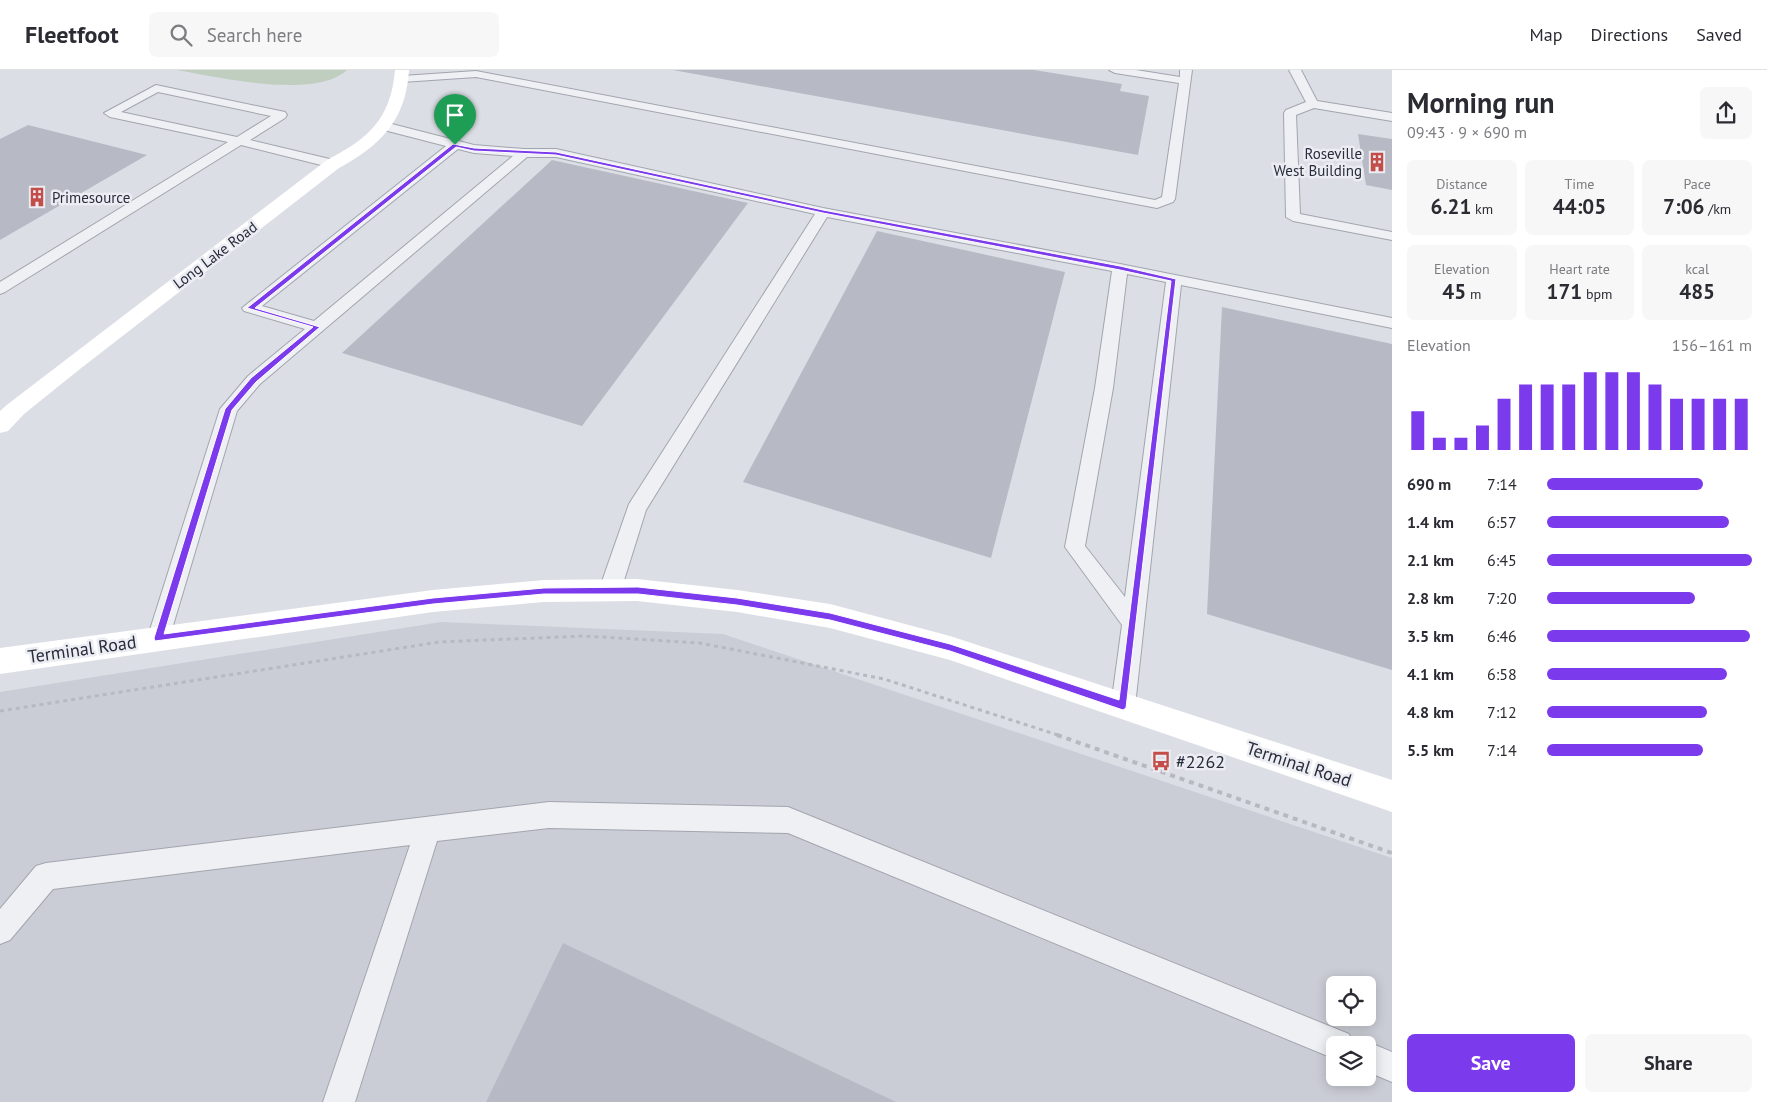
<!DOCTYPE html>
<meta charset="utf-8">
<style>
body{margin:0;font-family:"PT Sans",sans-serif;background:#f7f7f7;color:#2b2b33;height:100vh;display:flex;flex-direction:column;font-size:19px;white-space:nowrap}
*{box-sizing:border-box;margin:0}
p{font-size:16px;color:#7c7c81}
.icon{flex:none;width:28px;height:28px;fill:none;stroke:currentColor;stroke-width:2;stroke-linecap:round;stroke-linejoin:round}
.map{position:relative;flex:1;overflow:hidden}
.side{display:flex;flex-direction:column;background:#fff;width:375px}
.side>*{flex:none}
.tools{position:absolute;left:1326px;top:906px;display:grid;gap:10px}
.tools a{display:grid;place-items:center;width:50px;height:50px;border-radius:8px;background:#fff;box-shadow:0 2px 12px #0003;font-size:25px}
.pin{position:absolute;display:grid;place-items:center;width:42px;height:42px;color:#fff;margin:-51px -21px;border-radius:50% 50% 50% 0;rotate:-45deg;box-shadow:0 0 5px #0007}
.pin .icon{rotate:45deg}
.round{display:grid;place-items:center;flex:none;width:52px;height:52px;border-radius:8px;background:#f7f7f7}
.overview{display:flex;align-items:center;justify-content:space-between;height:85px;padding:0 15px}
h1{font-size:28px;font-weight:700;line-height:38px}
.figures{display:grid;grid-template-columns:repeat(3,1fr);gap:8px;height:85px;padding:5px 15px}
.figures div{display:grid;align-content:center;border-radius:8px;background:#f7f7f7;text-align:center}
.figures b{font-size:21px;font-weight:700}
.figures small{font-size:14px;font-weight:400}
.figures p{font-size:14px}
.chart{height:140px;padding:10px 15px}
.chart p{display:flex;justify-content:space-between}
.chart svg{width:100%;height:90px;margin-top:5px;stroke:#7c3aed;stroke-width:6}
.button{display:flex;gap:10px;margin-top:auto;padding:10px 15px}
.button a{flex:1;height:58px;border-radius:8px;background:#7c3aed;color:#fff;font-size:20px;font-weight:700;line-height:58px;text-align:center}
.button a+a{background:#f7f7f7;color:#2b2b33}
ul{padding:0 15px;list-style:none;font-size:16px}
li{display:grid;grid-template-columns:80px 60px 1fr;align-items:center;height:38px}
li i{height:12px;border-radius:6px;background:#7c3aed}
header{display:flex;align-items:center;gap:30px;box-sizing:border-box;height:70px;padding:0 25px;background:#fff;border-bottom:1px solid #e1e1e2}
header strong{font-size:24px}
nav{display:flex;gap:28px;margin-inline-start:auto;font-size:18px}
.search{width:350px;height:45px;background:#f7f7f7;display:flex;align-items:center;gap:12px;box-sizing:border-box;padding:0 18px;border-radius:8px;color:#7c7c81;font-size:19px}
main{display:flex;flex:1;min-height:0}
.map>svg:first-child{display:block}
</style>
<header>
<strong>Fleetfoot</strong>
<div class="search"><svg class="icon" aria-label="search" viewBox="0 0 24 24"><circle cx="10" cy="10" r="6"/><path d="M15 15l6 6"/></svg>Search here</div>
<nav><a>Map</a><a>Directions</a><a>Saved</a></nav>
</header>
<main>
<div class="map">
<svg width="1392" height="1032" viewBox="0 0 1392 1032">
<rect width="100%" height="100%" fill="#dcdee5"/>
<path fill="#cbcdd6" fill-rule="evenodd" d="M441,552L723,564L1392,788V1032H0V622ZM1335,915H1368V948H1335ZM1335,975H1368V1008H1335Z"/>
<path fill="#bfcebe" d="M177,0H347C315,30 217,7 177,0Z"/>
<path fill="#b7bac5" d="M673,0H1034L1122,14L1120,21L1149,26L1138,85Z
M28,55L147,85L0,170V69Z
M1358,64L1392,69V120L1366,115Z
M552,90L748,133L582,356L342,283Z
M877,161L1065,202L991,488L743,412Z
M1222,237L1392,274V600L1207,544Z
M563,873L896,1032H486Z"/>
<g fill="none" stroke-linecap="round" stroke-linejoin="round">
<defs>
<path id="lane" d="M1109,0H1136L1180,7V0H1192L1175,129L1173,132L1157,138L476,7L402,12L396,9L402,6L476,1L1155,130L1162,127L1179,13L1115,3Z
M1289,0H1301L1317,31L1392,43V51L1314,38L1296,45L1300,144L1392,162V170L1293,151L1286,147L1284,43L1286,40L1306,32Z
M156,15L285,42L287,45L285,48L250,70L338,91L339,94L333,98L241,75L5,222L0,224V212L228,72L110,47L104,43ZM158,22L271,46L237,67L121,42Z
M384,52L474,75L524,79H556L823,138L1120,194L1392,248V258L1181,215L1135,636L1131,644L1123,647L1115,644L1111,636L1122,555L1065,477L1095,318L1112,201L827,147L646,440L621,520L618,526L610,529L602,526L599,520L629,434L815,144L556,87H527L260,314L237,341L169,569L166,576L158,578L150,576L147,569L220,339L248,306L305,259L244,241L242,238L446,76L380,59L378,56ZM458,79L474,83L513,86L314,251L262,236ZM1127,204L1166,212L1125,527L1085,476L1113,318Z
M549,732L788,737L1349,964L1353,975H1335V989L788,763L549,758L437,771L355,1032H323L410,775L53,819L10,870L0,874V839L36,796L46,793Z
M1368,972L1392,982V1012L1368,1002V975H1360Z"/>
</defs>
<use href="#lane" stroke="#a2a5ae" stroke-width="2"/>
<path stroke="#b7b9c0" stroke-width="3" stroke-dasharray="4 4" stroke-linecap="butt" d="M0,641L439,572L584,566L700,573L884,609L1061,666"/>
<path stroke="#b7b9c0" stroke-width="4" stroke-dasharray="5 5" stroke-linecap="butt" d="M1057,665L1392,783"/>
<use href="#lane" fill="#eff0f4" fill-rule="evenodd"/>
<path fill="#fff" fill-rule="evenodd" d="M395,0H409C406,50 381,75 339,98L80,299L24,344L8,361L0,363V341L8,334L327,90C368,69 391,49 395,0Z
M637,509L737,520L830,534L950,566L1392,710V742L950,590L830,558L737,542L637,531L544,532L433,542L0,604V578L433,520L544,510Z"/>
</g>
<path fill="#7c3aed" stroke="#fff" fill-rule="evenodd" d="M453,74L474,78L556,82L823,140L1120,196L1176,209L1126,638L1123,640L950,581L830,550L737,535L638,524H544L433,534L155,571L154,568L225,339L251,308L313,257L247,238ZM456,77L474,81L556,85L823,143L1120,200L1171,211L1119,630L950,574L830,543L737,528L638,517L544,518L433,528L164,564L232,340L256,312L320,257L255,238Z"/>
<defs>
<symbol id="building-bare" viewBox="-9 -9 18 18"><path d="M-4-6H4V6H1V3H-1V6H-4ZM-2.5-4.3h1.7v1.8h-1.7ZM.8-4.3h1.7v1.8H.8ZM-2.5-1h1.7V.8h-1.7ZM.8-1h1.7V.8H.8Z" fill="#c34d49" stroke="#ebedf3" stroke-width="2.5" paint-order="stroke"/></symbol>
<symbol id="bus-bare" viewBox="-9 -9 18 18"><path d="M-5-6H5V4H4V6H2V4H-2V6H-4V4H-5ZM-3.5-4V0h7V-4ZM-3.5 1.2v1.5H-2V1.2ZM2 1.2v1.5H3.5V1.2Z" fill="#c34d49" stroke="#ebedf3" stroke-width="2.5" paint-order="stroke"/></symbol>
</defs>
<g fill-rule="evenodd">
<use href="#building-bare" x="1363" y="78" width="28" height="28"/>
<use href="#building-bare" x="23" y="113" width="28" height="28"/>
<use href="#bus-bare" x="1147" y="677" width="28" height="28"/>
</g>
<g text-anchor="middle" dominant-baseline="central" stroke-width="5" stroke-linejoin="round" paint-order="stroke">
<g font-size="15" fill="#272b3a" stroke="#ebedf3" text-anchor="end">
<text x="1362" y="83">Roseville<tspan x="1362" dy="17">West Building</tspan></text>
<text x="52" y="127" text-anchor="start">Primesource</text>
</g>
<g font-size="15" fill="#272b3a" stroke="#ebedf3">
<text transform="translate(215 185) rotate(-37)">Long Lake Road</text>
</g>
<g font-size="18" fill="#272b3a" stroke="#ebedf3">
<text transform="translate(82 579) rotate(-8)">Terminal Road</text>
<text transform="translate(1299 694) rotate(18)">Terminal Road</text>
</g>
<g font-size="18" fill="#272b3a" stroke="#ebedf3" text-anchor="start">
<text x="1176" y="691">#2262</text>
</g>
</g>
</svg>
<div class="tools">
<a><svg class="icon" aria-label="locate" viewBox="0 0 24 24"><circle cx="12" cy="12" r="6"/><path d="M12 2v4M12 18v4M2 12h4M18 12h4"/></svg></a>
<a><svg class="icon" aria-label="layers" viewBox="0 0 24 24"><path d="M12 4l9 5-9 5-9-5zM3 14l9 5 9-5"/></svg></a>
</div>
<div class="pin" style="left:455px;top:75px;background:#1e9e55"><svg class="icon" aria-label="arrive" viewBox="0 0 24 24"><path d="M6 21V4h12l-3 4 3 4H6"/></svg></div>
</div>
<section class="side">
<div class="overview"><div><h1>Morning run</h1><p>09:43 · 9 × 690 m</p></div><a class="round"><svg class="icon" aria-label="share" viewBox="0 0 24 24"><path d="M12 15V3M7 8l5-5 5 5M5 13v7h14v-7"/></svg></a></div>
<div class="figures">
<div><p>Distance</p><b>6.21<small> km</small></b></div>
<div><p>Time</p><b>44:05</b></div>
<div><p>Pace</p><b>7:06<small> /km</small></b></div>
</div>
<div class="figures">
<div><p>Elevation</p><b>45<small> m</small></b></div>
<div><p>Heart rate</p><b>171<small> bpm</small></b></div>
<div><p>kcal</p><b>485</b></div>
</div>
<div class="chart"><p><span>Elevation</span>156–161 m</p>
<svg viewBox="0 0 160 44" preserveAspectRatio="none"><path d="M5 44V25M15 44V38M25 44V38M35 44V32M45 44V19M55 44V12M65 44V12M75 44V12M85 44V6M95 44V6M105 44V6M115 44V12M125 44V19M135 44V19M145 44V19M155 44V19"/></svg>
</div>
<ul>
<li><b>690 m</b>7:14<i style="width:76%"></i></li>
<li><b>1.4 km</b>6:57<i style="width:89%"></i></li>
<li><b>2.1 km</b>6:45<i style="width:100%"></i></li>
<li><b>2.8 km</b>7:20<i style="width:72%"></i></li>
<li><b>3.5 km</b>6:46<i style="width:99%"></i></li>
<li><b>4.1 km</b>6:58<i style="width:88%"></i></li>
<li><b>4.8 km</b>7:12<i style="width:78%"></i></li>
<li><b>5.5 km</b>7:14<i style="width:76%"></i></li>
</ul>
<div class="button"><a>Save</a><a>Share</a></div>
</section>
</main>
